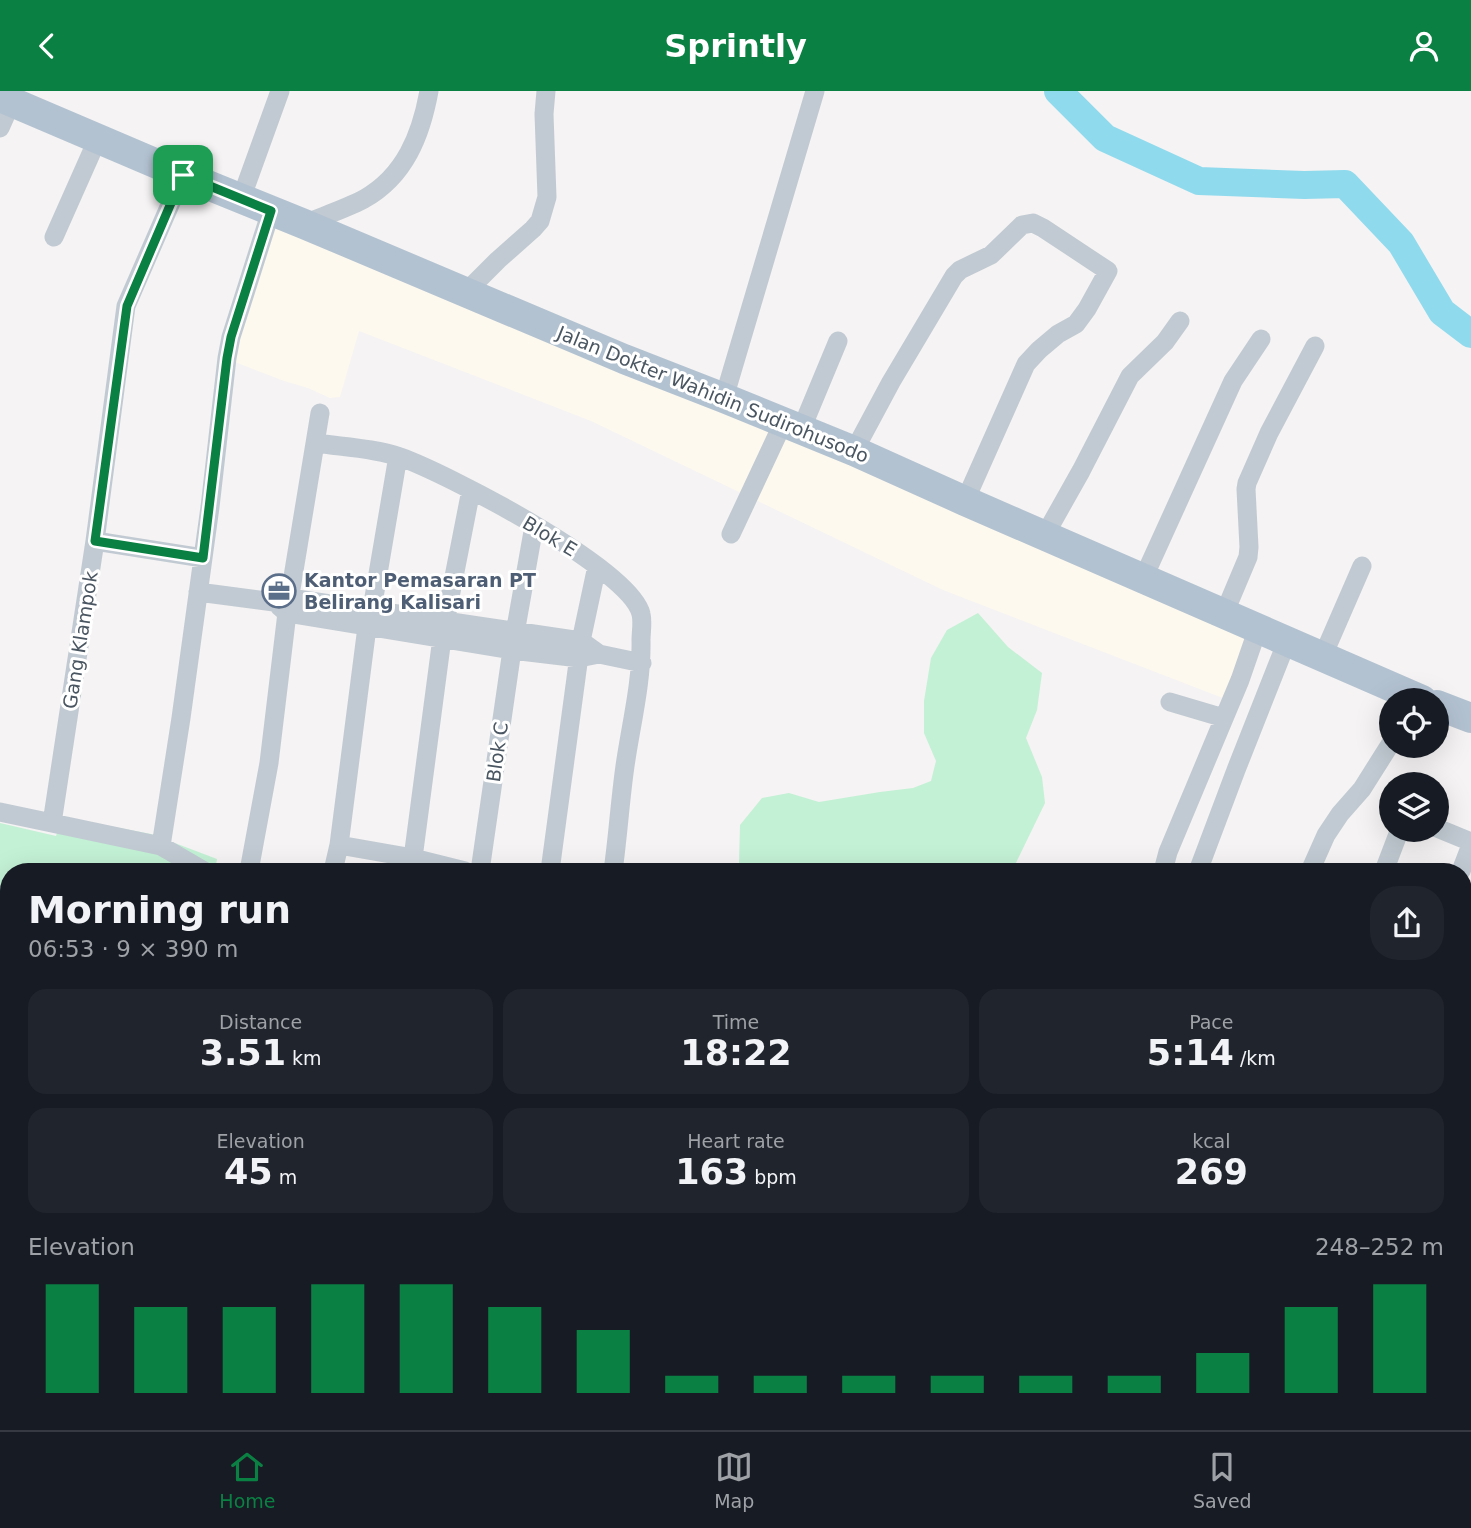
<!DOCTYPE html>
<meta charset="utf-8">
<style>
body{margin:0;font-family:"DejaVu Sans",sans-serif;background:#20242c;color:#f1f3f6;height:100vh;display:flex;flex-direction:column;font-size:26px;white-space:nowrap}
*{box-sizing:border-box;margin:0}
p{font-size:23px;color:#9ea1a6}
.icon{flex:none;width:38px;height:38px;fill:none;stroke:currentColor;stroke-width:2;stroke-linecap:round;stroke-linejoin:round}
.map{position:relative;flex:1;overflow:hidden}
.details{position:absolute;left:0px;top:772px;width:1472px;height:569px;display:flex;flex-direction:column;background:#171b24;border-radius:28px 28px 0 0;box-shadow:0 7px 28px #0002}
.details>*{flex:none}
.fabs{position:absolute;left:1379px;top:597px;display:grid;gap:14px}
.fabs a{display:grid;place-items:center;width:70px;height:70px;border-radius:50%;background:#171b24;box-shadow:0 7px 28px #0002;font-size:35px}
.pin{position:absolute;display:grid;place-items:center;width:60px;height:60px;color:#fff;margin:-30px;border-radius:14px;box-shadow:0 4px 10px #0006}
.round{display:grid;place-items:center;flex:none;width:74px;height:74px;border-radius:28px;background:#20242c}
.summary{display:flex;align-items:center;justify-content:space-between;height:119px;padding:0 28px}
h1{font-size:38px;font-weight:700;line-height:52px}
.figures{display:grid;grid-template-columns:repeat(3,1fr);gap:10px;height:119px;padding:7px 28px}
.figures div{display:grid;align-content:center;border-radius:18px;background:#20242c;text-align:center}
.figures b{font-size:35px;font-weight:700}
.figures small{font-size:19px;font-weight:400}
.figures p{font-size:19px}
.chart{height:196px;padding:14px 28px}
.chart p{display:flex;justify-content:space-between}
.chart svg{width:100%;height:126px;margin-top:7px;stroke:#0b8043;stroke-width:6}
header{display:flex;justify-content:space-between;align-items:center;height:91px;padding:0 28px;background:#0b8043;color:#fff;font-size:32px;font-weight:700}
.tabs{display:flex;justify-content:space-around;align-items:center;height:98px;border-top:2px solid #363941;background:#171b24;font-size:19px;color:#9ea1a6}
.tabs a{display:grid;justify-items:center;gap:4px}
.tabs .current{color:#0b8043}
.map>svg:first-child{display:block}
</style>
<header><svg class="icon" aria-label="back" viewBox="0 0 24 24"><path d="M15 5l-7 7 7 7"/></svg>Sprintly<svg class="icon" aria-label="person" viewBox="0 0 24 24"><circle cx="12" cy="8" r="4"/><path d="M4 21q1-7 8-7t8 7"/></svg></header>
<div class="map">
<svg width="1471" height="1339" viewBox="0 0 1471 1339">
<defs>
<filter id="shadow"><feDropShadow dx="-6" dy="6" stdDeviation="2" flood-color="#0004"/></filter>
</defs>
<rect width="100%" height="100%" fill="#f5f3f3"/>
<path fill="#fdf9ef" d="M268,123L1253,539L1228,609L943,499L591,330L359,240L340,306L330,307L308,297L284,290L227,268Z"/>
<path fill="#c3f1d5" d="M978,522L1008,556L1042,582L1037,619L1026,647L1042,686L1045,712L1012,780H742L739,772L740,734L762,707L789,702L819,711L880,701L913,697L931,690L936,670L924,642V610L931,567L947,539Z
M62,726L151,743L217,768L215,780H9V1020L0,1018V732L56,745Z"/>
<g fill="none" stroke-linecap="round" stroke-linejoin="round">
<path stroke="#90daee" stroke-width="28" d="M1058,0L1105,47L1199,90L1304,94L1345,93L1401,152L1442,221L1471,243"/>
</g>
<path fill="#cdcfd5" stroke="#d7d9de" stroke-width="2" filter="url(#shadow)" d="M1471,929V956L1463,953Z
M1469,1091H1471V1126L1463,1123Z"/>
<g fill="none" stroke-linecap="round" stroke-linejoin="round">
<path stroke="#c1cad2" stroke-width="19" d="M0,37L12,10
M241,108L280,0
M304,133C323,125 345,118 364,108C405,85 421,44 429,0
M54,146L98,47
M466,201L498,169L533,138L540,130L547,106L544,23L546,0
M724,307L815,0
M801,339L838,250
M316,352C343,356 374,357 400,366C446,382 631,478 641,523C643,531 641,541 641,549C642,591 631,633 625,675C620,710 618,745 613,780
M854,360L891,291L954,185L960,179L991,164L1022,134L1033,132L1043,137L1108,180L1087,218L1076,233L1058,243L1039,259L1026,273L965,410
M731,443L783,332
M1045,444L1081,380L1130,285L1165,251L1180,230
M95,450L203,467
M1143,488L1233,290L1261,248
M198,501L274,511L290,507L581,550L599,563
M279,515L287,522L512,559L579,567L599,563L642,572
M1224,523L1248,466L1249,456L1246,398L1247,392L1269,342L1315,255
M1322,567L1362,475
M1170,611L1224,627
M0,721L161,755L204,780
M52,732L95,450L126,215L183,84
M1437,737L1471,751
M339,754L413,767L465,780
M161,755L181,627L210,416L227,267L231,246L271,120
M413,767L442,547L471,399
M249,780L269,672L287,522L320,322
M333,780L339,754L367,536L372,518L398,365
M480,780L512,559L534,435
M550,780L581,550L597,475
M1163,780L1168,761L1240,589L1258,537
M1198,780L1236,679L1287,550
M1310,780L1326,744L1340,723L1362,698L1391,652
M1384,780L1400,738
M1461,780L1471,754
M1463,896L1471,899
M1463,1033L1471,1037
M0,1093L9,1095
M0,1189L9,1191
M1463,1239L1471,1242
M0,1314L9,1316
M77,1332L109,1339
M904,1332L925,1339
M1086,1332V1339
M788,1339L792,1332"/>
<path stroke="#b3c2d1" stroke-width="30" d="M0,6L183,84L304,133L624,268L724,307L854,360L965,410L1422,609
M1437,614L1471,627"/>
</g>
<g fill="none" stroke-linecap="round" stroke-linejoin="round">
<defs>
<path id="route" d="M183,84L271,120L231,246L227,267L203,467L95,450L127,215Z"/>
</defs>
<use href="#route" stroke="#fff" stroke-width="14"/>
<use href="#route" stroke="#0b8043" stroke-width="9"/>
</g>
<defs>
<symbol id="office-ring" viewBox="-11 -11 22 22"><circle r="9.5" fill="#fff" stroke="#5c6f8a" stroke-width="1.5"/><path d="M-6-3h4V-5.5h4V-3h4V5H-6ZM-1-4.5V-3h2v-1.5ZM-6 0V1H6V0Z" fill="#5c6f8a"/></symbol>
</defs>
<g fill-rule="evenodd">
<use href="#office-ring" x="260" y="481" width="38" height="38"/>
</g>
<g text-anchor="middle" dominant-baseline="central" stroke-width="6" stroke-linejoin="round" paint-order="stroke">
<g font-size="19" fill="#4a5661" stroke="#fff">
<text transform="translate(713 303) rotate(22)">Jalan Dokter Wahidin Sudirohusodo</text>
<text transform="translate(550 445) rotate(31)">Blok E</text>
<text transform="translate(80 549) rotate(-81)">Gang Klampok</text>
<text transform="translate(497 661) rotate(-82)">Blok C</text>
</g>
<g font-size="19" font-weight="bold" fill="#4e5e75" stroke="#fff" text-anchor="start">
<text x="304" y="489">Kantor Pemasaran PT<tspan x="304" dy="22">Belirang Kalisari</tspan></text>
</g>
</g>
</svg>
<div class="fabs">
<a><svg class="icon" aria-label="locate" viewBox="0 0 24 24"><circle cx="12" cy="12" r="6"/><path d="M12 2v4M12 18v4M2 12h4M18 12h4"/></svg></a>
<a><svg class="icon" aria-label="layers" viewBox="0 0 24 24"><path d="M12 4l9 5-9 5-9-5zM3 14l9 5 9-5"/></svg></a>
</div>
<div class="pin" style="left:183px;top:84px;background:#1e9e55"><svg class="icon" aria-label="arrive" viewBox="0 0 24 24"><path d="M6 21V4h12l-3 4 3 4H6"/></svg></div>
<section class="details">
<div class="summary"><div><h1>Morning run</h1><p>06:53 · 9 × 390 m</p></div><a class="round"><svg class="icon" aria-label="share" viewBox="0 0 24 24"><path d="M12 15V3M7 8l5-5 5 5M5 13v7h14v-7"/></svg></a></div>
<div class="figures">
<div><p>Distance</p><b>3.51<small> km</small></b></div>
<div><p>Time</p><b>18:22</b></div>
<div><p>Pace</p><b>5:14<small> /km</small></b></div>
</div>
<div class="figures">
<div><p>Elevation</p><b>45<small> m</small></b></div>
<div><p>Heart rate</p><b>163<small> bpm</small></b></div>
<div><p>kcal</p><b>269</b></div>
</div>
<div class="chart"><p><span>Elevation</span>248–252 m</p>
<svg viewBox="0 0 160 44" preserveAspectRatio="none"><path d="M5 44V6M15 44V14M25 44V14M35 44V6M45 44V6M55 44V14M65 44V22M75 44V38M85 44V38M95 44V38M105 44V38M115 44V38M125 44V38M135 44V30M145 44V14M155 44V6"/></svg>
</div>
</section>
</div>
<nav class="tabs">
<a class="current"><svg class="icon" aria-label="home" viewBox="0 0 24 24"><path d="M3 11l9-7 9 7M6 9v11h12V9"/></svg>Home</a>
<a><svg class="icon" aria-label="map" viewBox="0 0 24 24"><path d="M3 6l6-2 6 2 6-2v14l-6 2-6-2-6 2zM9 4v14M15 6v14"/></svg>Map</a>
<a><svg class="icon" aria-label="saved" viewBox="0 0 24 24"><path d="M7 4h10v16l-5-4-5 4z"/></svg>Saved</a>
</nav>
